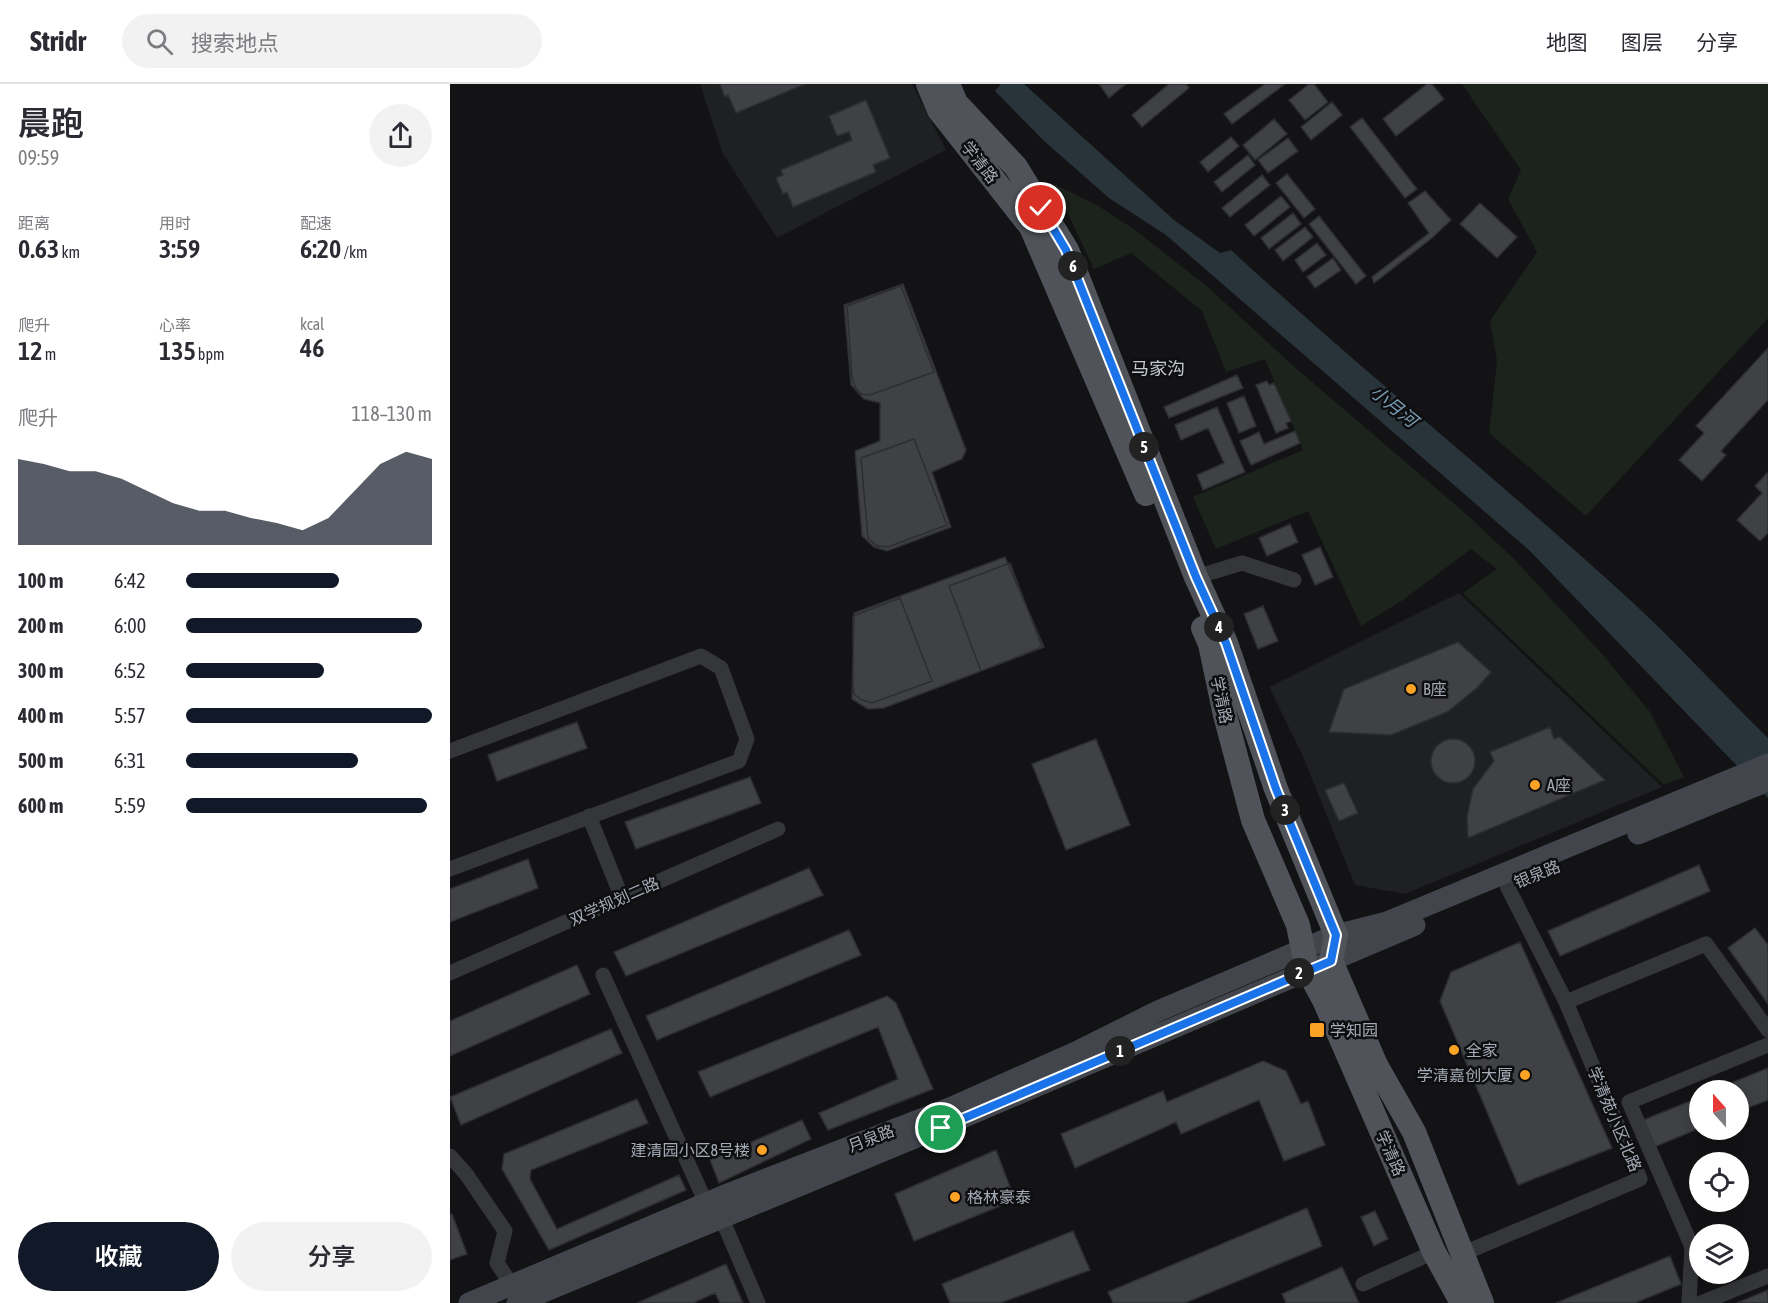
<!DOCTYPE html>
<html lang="zh">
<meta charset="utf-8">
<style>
body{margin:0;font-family:"Asap Condensed","Noto Sans SC",sans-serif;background:#f2f2f3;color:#2b2b33;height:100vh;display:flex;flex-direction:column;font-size:22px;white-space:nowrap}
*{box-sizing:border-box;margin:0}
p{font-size:20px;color:#7c7c81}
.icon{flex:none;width:33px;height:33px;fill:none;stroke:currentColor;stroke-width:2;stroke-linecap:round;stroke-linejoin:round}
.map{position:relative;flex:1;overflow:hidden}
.drawer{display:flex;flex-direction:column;background:#fff;width:450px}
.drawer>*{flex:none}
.needle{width:39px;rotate:339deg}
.fabs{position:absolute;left:1239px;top:996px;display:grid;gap:12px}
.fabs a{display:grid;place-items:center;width:60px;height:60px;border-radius:50%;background:#fff;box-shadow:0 3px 15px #0003;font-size:30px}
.pin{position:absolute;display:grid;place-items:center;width:51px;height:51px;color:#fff;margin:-26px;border:3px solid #fff;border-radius:50%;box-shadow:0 2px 6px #0007}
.km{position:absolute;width:30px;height:30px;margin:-15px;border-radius:50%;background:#222;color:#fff;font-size:16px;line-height:30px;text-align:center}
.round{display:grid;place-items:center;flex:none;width:63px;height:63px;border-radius:32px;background:#f2f2f3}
.summary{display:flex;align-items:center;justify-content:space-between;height:102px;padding:0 18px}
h1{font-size:33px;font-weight:600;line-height:45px}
.stats{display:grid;grid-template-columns:repeat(3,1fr);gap:9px;height:102px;padding:6px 18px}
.stats div{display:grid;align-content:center}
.stats b{font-size:26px;font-weight:600}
.stats small{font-size:16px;font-weight:400}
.stats p{font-size:16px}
.chart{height:168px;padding:12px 18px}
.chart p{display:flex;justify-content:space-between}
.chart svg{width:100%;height:108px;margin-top:6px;fill:#111827;opacity:.7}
.primary-button{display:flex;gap:12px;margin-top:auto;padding:12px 18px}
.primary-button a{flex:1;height:69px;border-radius:36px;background:#111827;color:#fff;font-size:24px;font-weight:600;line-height:69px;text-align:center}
.primary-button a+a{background:#f2f2f3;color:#2b2b33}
ul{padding:0 18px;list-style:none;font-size:20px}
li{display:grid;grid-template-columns:96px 72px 1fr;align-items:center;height:45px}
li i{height:15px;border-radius:8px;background:#111827}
header{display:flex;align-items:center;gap:36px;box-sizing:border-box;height:84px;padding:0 30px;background:#fff;border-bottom:2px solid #e1e1e2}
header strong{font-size:28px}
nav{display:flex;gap:33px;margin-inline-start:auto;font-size:21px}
.search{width:420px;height:54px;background:#f2f2f3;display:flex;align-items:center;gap:15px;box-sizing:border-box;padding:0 21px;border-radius:33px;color:#7c7c81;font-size:22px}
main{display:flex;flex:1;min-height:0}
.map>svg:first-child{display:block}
</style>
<header>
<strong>Stridr</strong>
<div class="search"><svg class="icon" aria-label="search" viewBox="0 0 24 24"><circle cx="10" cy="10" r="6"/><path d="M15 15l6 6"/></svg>搜索地点</div>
<nav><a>地图</a><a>图层</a><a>分享</a></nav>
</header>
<main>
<section class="drawer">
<div class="summary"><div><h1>晨跑</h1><p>09:59</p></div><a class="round"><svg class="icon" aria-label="share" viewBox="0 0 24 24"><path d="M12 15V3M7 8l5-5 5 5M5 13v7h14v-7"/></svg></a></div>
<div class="stats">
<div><p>距离</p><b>0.63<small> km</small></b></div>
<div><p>用时</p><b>3:59</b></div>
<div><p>配速</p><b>6:20<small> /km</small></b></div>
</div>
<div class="stats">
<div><p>爬升</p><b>12<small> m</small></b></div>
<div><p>心率</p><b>135<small> bpm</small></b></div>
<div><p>kcal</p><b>46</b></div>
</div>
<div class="chart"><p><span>爬升</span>118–130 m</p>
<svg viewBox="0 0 160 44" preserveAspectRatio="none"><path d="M0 44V9L10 11L20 14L30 14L40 17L50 22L60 27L70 30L80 30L90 33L100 35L110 38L120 33L130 22L140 11L150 6L160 9V44z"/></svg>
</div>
<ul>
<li><b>100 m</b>6:42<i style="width:62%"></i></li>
<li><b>200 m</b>6:00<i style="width:96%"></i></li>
<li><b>300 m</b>6:52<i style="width:56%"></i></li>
<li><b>400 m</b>5:57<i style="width:100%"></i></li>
<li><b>500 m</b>6:31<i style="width:70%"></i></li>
<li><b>600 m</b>5:59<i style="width:98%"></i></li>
</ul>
<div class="primary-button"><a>收藏</a><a>分享</a></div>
</section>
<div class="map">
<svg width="1318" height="1219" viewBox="0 0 1318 1219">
<rect width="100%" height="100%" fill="#131315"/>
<path fill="#1f2022" d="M250,0H462L496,66L327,154L273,70Z
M1009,509L1212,703L955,810L905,801L851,668L819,603Z"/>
<path fill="#1b231c" d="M1012,0H1318V234L1136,432L1039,349L1047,277L1040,237L1087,168L1058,115L1071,86Z
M604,100L645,120L684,145L759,204L840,279L1014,428L1065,476L1153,571L1200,628L1234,693L1214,701L1013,509L1047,485L1021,465L953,516L911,542L858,427L766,465L743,413L853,366L815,275L776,288L752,227L681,169L644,185Z"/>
<path fill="#29343a" d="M551,0H574L724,136L770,169L781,166C911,286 1050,397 1180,516C1228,560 1272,609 1318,654V714L1080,467L716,151L659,114L593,56L545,7Z"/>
<path fill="#3f4145" stroke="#2d2e31" stroke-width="1.5" d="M273,0H355L286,29L278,11L275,13L270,1Z
M649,0H676L659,14Z
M719,0H736L739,4L692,43L682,31Z
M815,0H835L782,40L774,30Z
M859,0H864L878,18L855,36L839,16Z
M977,0H982L994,15L946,52L933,35Z
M416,16L440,74L423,81L426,88L343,123L337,108L333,110L326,94L333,91L331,86L402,56L399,48L387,52L379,32Z
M882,18L892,31L861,56L851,43Z
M912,34L967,105L955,114L900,43Z
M824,35L837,50L805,76L793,61Z
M781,53L789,62L758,88L750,78Z
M838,54L848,67L818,89L808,76Z
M798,71L805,81L772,108L764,98Z
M837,90L865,125L854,134L826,99Z
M812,91L820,101L780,133L772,124Z
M975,107L1001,136L982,154L924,199L922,193L979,149L958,119Z
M831,112L840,123L804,152L795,141Z
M1030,119L1067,153L1047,174L1010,140Z
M843,129L851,140L819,165L811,154Z
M869,132L916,192L906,200L859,140Z
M855,143L863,153L833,177L825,166Z
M867,159L876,171L853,188L845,176Z
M883,174L891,186L865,204L857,193Z
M453,200L516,366L512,375L482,388L501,443L437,467L424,463L412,452L405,367L430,357V319L414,315L401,301L394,221Z
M451,202L484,288L420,311L411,310L405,303L402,293L397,222Z
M1318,264V316L1271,367L1276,371L1252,397L1229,376L1254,349L1246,342Z
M787,291L793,304L719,334L714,323Z
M817,297L819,301L824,299L841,337L836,339L838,344L826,349L806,301Z
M794,312L806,342L789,349L777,319Z
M767,323L795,388L753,406L747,391L774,379L758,344L731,356L725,341Z
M845,347L850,359L801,381L790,357L809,348L814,360Z
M464,355L497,441L438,463L427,462L418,454L411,374Z
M1318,388V449L1310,457L1287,436L1312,409L1305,402Z
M840,440L848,458L817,472L809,454Z
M870,463L883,493L865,501L852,471Z
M555,473L594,563L434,624L418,625L402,615L404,529Z
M560,479L592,563L531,587L499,502Z
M450,514L482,597L422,619L412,616L404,610L403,601V532Z
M813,522L828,557L808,565L794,530Z
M1008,558L1041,588L1027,604L997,628L941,651L879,648L894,605Z
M127,638L137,664L47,697L38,671Z
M1100,643L1104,655L1110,653L1155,696L1018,754L1017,733L1023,705L1044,677L1040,668Z
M646,655L680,741L616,766L582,680Z
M981 677a22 22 0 1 1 44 0a22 22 0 1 1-44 0Z
M300,693L311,719L186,765L175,738Z
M894,699L908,729L889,737L875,706Z
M78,775L88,804L0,838V805Z
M1249,781L1260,807L1110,872L1098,847Z
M359,784L373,811L176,892L164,868Z
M1305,844L1318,861V920L1278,864Z
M399,846L411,871L207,956L196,932Z
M1070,858L1162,1064L1068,1101L990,917L1001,888Z
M127,881L140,910L0,972V937Z
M437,912L446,919L483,1005L378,1046L369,1029L448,995L428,943L260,1013L248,988Z
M161,945L172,969L11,1041L0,1013Z
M813,977L836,987L851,1020L858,1017L875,1061L834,1077L809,1016L731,1050L726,1038L625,1084L611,1050L713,1007L717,1018Z
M1318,984V1016L1288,1028V1006H1264Z
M1250,1013V1044L1202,1064L1191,1037Z
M187,1015L198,1039L81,1086L80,1095L107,1145L229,1091L236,1106L99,1166L52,1085L54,1070Z
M352,1036L361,1055L269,1099L260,1076Z
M546,1066L565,1116L464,1157L445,1110Z
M857,1124L872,1162L735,1219H663L658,1208Z
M925,1127L938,1155L924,1162L911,1133Z
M2,1130L17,1170L0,1176V1131Z
M623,1147L640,1186L550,1219H500L492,1200Z
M1220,1172L1231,1200L1185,1219H1106Z
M276,1180L293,1219H270L265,1209L243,1219H187Z
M892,1183L909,1219H836L832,1210Z
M1318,1206V1219H1287Z"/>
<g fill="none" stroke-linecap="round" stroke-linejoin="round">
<path stroke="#34363a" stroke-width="15" d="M746,493L792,479L844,496
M0,667L251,572L271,584L297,655L289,677L0,785
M139,732L172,814
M0,889L328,745
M153,891L256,1119
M1116,918L1256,860L1318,946
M0,1072L16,1090L55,1147L47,1179L62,1201
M272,1135L308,1219
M1014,1169L1190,1095L1116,918L1057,802
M913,1200L984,1168
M1239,1219L1242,1163L1179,1018L1318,961
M1251,1219L1318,1192"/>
<path stroke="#42454b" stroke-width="21" d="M1188,750L1318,697
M19,1219L280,1109L502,1023L630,966L706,928L886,851L937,838L1318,680
M67,1219L491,1043L965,841"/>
<path stroke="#50535a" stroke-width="24" d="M478,0L489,26L581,143L696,410
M498,0L506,19L566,83L617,166L746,493L776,559L826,705L886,851L881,877L926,981L964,1048L1032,1219
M753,544L760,560L775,631L803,736L848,841L857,885L874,916L984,1168L1012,1219"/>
</g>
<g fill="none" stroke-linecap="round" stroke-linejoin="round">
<defs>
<path id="route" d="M491,1044L881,877L886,851L826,705L776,559L746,493L616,166L591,124"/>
</defs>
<use href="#route" stroke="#fff" stroke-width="12"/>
<use href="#route" stroke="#1a73e8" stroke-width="8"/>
</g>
<g fill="#fca225" stroke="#0e0e10" stroke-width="2">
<circle cx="961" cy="605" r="6"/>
<circle cx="1085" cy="701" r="6"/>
<rect x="859" y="938" width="16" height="16" rx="3"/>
<circle cx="1004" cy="966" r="6"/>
<circle cx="1075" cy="991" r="6"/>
<circle cx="312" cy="1066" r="6"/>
<circle cx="505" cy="1113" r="6"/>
</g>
<g text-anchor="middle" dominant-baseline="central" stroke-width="5" stroke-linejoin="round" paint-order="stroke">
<g font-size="16" fill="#a4abb6" stroke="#0e0e10">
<text transform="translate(530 78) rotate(52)">学清路</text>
<text transform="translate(772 616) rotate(78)">学清路</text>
<text transform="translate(1087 790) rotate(-22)">银泉路</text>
<text transform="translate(164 817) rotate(-24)">双学规划二路</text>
<text transform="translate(1165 1035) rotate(67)">学清苑小区北路</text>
<text transform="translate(421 1054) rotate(-21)">月泉路</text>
<text transform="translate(941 1069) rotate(66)">学清路</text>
</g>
<g font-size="16" fill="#a4abb6" stroke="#0e0e10" text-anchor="start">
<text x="973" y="605">B座</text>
<text x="1097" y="701">A座</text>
<text x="880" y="946">学知园</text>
<text x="1016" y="966">全家</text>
<text x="1063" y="991" text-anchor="end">学清嘉创大厦</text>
<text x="300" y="1066" text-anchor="end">建清园小区8号楼</text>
<text x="517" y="1113">格林豪泰</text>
</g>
<g font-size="18" fill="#c5cad2" stroke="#0e0e10">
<text x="708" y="284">马家沟</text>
</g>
<g font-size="18" font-style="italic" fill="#799db4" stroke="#0e0e10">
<text transform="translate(944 322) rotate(39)">小月河</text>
</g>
</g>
</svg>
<div class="fabs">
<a><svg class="needle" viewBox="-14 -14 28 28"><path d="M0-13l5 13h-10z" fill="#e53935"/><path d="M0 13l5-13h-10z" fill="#7c7c81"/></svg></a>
<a><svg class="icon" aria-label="locate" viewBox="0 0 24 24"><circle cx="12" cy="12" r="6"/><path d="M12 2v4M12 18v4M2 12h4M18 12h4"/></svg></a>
<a><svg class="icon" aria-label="layers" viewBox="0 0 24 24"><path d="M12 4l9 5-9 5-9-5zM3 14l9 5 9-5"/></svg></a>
</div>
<div class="pin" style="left:491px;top:1044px;background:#1e9e55"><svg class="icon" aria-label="arrive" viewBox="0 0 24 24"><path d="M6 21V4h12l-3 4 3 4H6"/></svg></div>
<div class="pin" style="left:591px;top:124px;background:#d93025"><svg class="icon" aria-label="check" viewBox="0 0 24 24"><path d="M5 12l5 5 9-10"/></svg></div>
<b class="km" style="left:670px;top:967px">1</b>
<b class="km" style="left:849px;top:889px">2</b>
<b class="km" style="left:835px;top:726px">3</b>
<b class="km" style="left:769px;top:543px">4</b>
<b class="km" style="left:694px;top:363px">5</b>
<b class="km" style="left:623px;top:182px">6</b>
</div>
</main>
